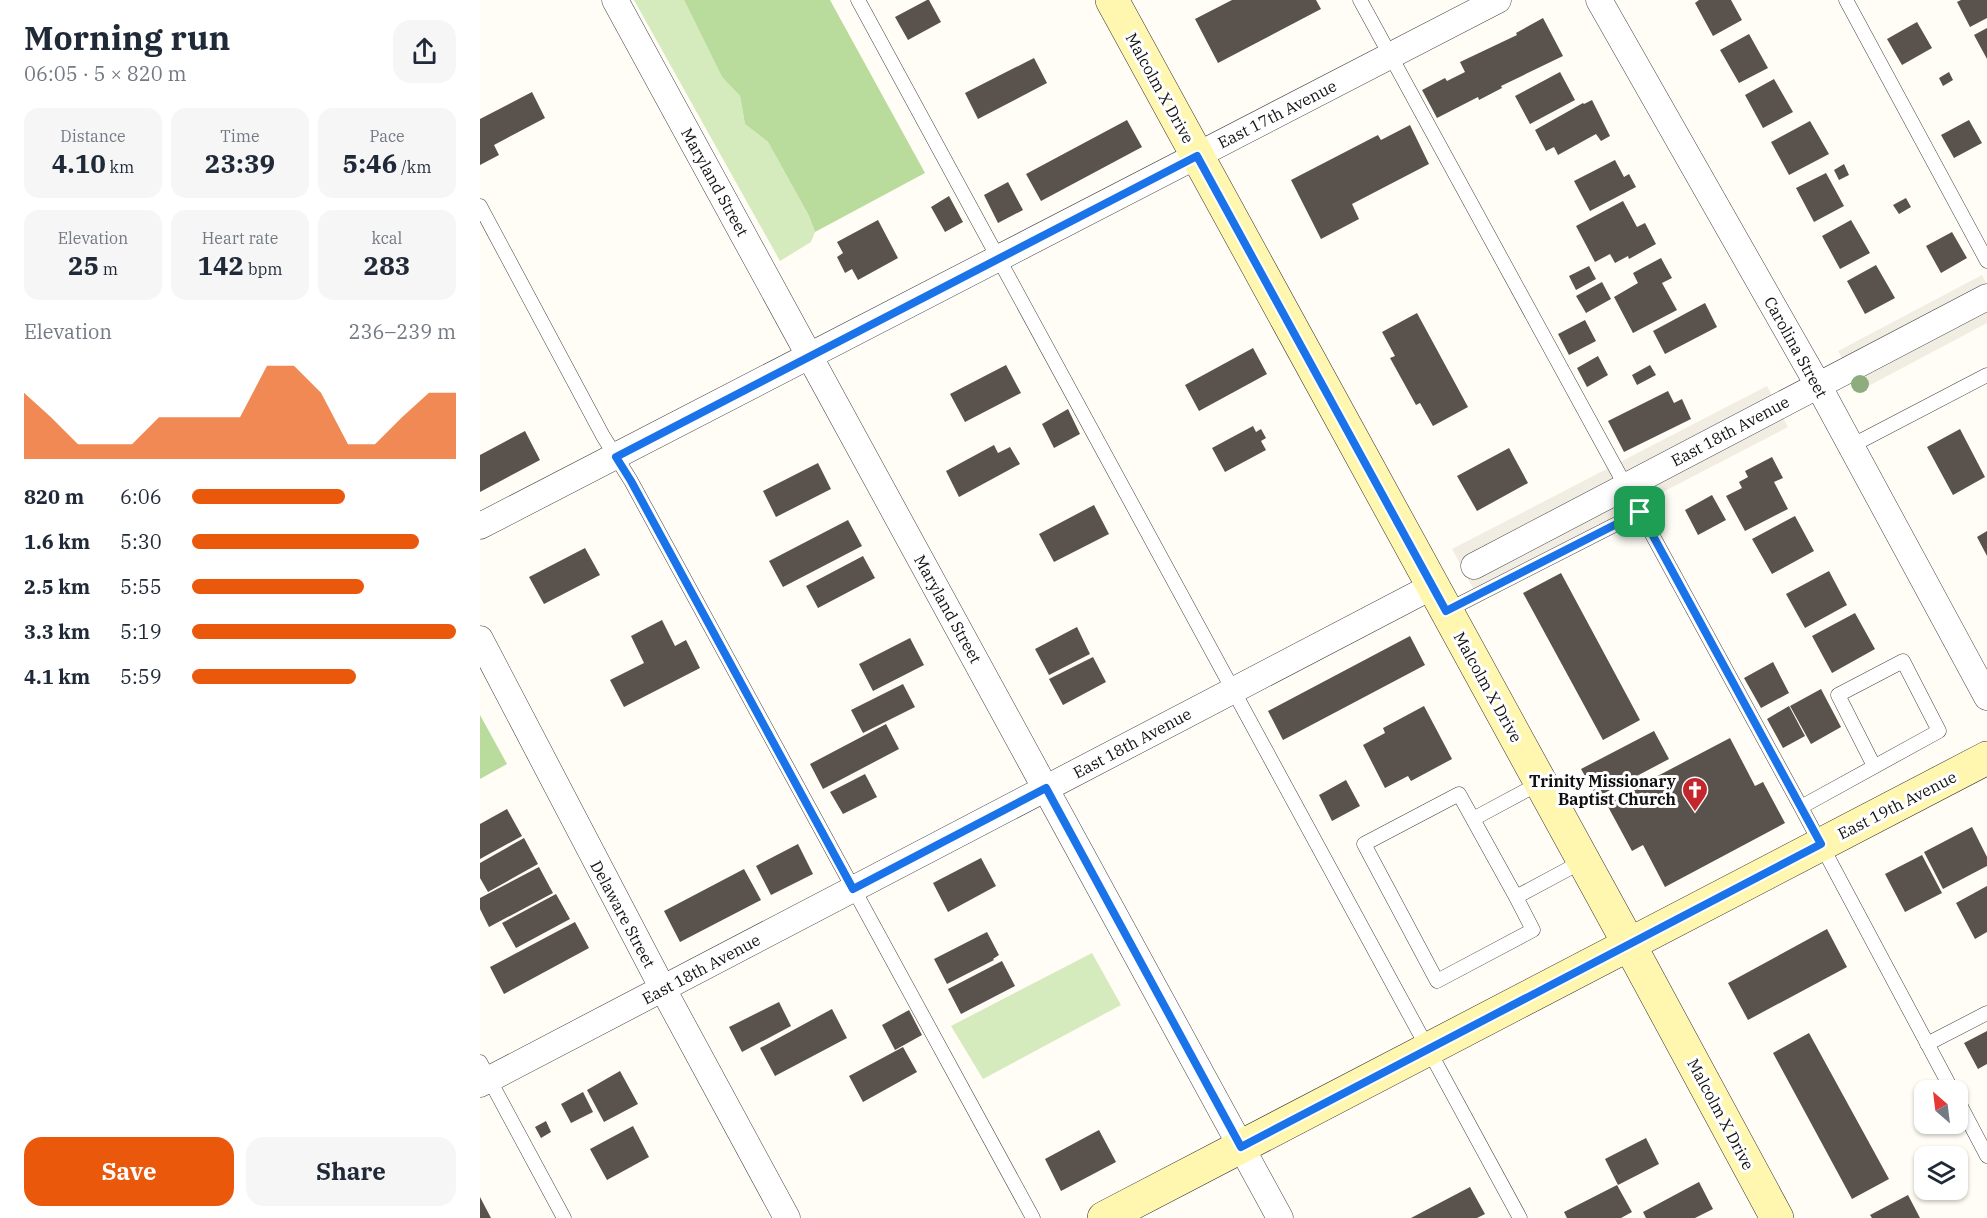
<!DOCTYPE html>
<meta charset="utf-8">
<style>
body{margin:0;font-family:"IBM Plex Serif",serif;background:#f6f6f7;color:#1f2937;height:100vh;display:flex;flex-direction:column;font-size:22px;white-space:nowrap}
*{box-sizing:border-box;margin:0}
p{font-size:20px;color:#747a83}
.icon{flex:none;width:33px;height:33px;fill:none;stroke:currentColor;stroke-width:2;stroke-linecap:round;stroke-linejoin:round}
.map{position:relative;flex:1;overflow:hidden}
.side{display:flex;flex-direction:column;background:#fff;width:480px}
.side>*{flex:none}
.needle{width:39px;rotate:332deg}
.controls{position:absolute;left:1434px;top:1080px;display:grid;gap:12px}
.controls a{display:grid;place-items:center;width:54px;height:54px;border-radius:12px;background:#fff;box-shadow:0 2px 4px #0004;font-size:30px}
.pin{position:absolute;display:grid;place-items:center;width:51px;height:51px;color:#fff;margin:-26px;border-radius:12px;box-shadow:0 3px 9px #0006}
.round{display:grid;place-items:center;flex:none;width:63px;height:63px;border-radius:18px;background:#f6f6f7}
.headline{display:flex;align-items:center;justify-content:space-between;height:102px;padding:0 24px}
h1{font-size:33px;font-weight:800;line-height:45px}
.figures{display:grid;grid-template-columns:repeat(3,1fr);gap:9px;height:102px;padding:6px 24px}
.figures div{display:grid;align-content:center;border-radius:15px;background:#f6f6f7;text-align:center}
.figures b{font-size:26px;font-weight:800}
.figures small{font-size:16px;font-weight:400}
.figures p{font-size:16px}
.chart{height:168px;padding:12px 24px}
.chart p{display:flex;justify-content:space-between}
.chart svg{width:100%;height:108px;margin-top:6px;fill:#ea580c;opacity:.7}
.primary-button{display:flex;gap:12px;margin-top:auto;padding:12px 24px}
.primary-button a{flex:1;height:69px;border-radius:18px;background:#ea580c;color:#fff;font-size:24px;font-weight:800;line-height:69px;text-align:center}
.primary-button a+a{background:#f6f6f7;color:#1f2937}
ul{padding:0 24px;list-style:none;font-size:20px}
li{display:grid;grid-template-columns:96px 72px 1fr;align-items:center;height:45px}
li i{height:15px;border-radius:8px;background:#ea580c}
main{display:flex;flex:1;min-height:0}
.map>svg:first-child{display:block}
</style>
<main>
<section class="side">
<div class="headline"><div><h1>Morning run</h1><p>06:05 · 5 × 820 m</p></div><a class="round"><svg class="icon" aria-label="share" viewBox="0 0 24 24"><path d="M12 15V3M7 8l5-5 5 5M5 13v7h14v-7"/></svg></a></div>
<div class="figures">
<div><p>Distance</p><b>4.10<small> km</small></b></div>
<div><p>Time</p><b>23:39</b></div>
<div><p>Pace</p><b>5:46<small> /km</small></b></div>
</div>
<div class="figures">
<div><p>Elevation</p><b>25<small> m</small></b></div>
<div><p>Heart rate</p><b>142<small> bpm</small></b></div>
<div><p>kcal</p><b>283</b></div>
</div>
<div class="chart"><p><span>Elevation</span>236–239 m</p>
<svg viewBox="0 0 160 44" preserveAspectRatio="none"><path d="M0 44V17L10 27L20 38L30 38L40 38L50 27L60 27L70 27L80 27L90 6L100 6L110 17L120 38L130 38L140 27L150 17L160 17V44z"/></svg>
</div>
<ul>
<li><b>820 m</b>6:06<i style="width:58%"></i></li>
<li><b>1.6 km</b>5:30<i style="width:86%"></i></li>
<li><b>2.5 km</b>5:55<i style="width:65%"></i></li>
<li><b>3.3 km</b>5:19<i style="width:100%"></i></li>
<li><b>4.1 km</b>5:59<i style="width:62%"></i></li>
</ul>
<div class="primary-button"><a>Save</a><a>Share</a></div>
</section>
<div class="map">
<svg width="1507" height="1218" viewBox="0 0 1507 1218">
<rect width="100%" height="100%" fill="#fffdf5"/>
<path fill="#d5ebbd" d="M154,0H204L242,77L260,96L265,124L288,142L329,216L335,232L331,242L300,261Z
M612,953L641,1005L503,1079L471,1026Z"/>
<path fill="#b9dc9c" d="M204,0H350L445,173L335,232L329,216L288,142L265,124L260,96L242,77Z
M0,715L27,764L0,779Z"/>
<path fill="#f1ede2" d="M1502,275L1507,284V323L1379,391L1358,351Z
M1287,386L1308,427L994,590L972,549Z"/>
<path fill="#5a524d" d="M447,0H449L461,22L428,40L415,17Z
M752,0H836L841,9L738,63L715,19Z
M1219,0H1251L1262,20L1233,36L1215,3Z
M1481,0H1507V18L1490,27L1477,2Z
M1063,18L1083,56L1021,86L1022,88L999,100L998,97L957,118L942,90L965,78L967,81L985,72L980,62L1037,35L1036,33Z
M1437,22L1452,48L1422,65L1407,39Z
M1507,28V59L1494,35Z
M1269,34L1288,68L1259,83L1240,50Z
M554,58L567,83L498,119L485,93Z
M1080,72L1095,100L1050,124L1035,96Z
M1469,72L1473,80L1463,86L1459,78Z
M1294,79L1313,112L1283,128L1265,95Z
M52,92L65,118L14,145L19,155L0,165V119Z
M1112,100L1130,136L1121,141L1116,134L1078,155L1074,147L1066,151L1055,130L1103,103L1104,104Z
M647,120L662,147L561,201L546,174Z
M1489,120L1502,143L1474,158L1461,135Z
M1330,121L1349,154L1309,175L1291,142Z
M930,125L949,164L872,204L879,219L841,239L811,180L898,135L901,140Z
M1135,160L1144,177L1149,174L1156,187L1110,211L1094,181Z
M1364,164L1369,175L1359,180L1354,170Z
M1346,173L1364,206L1334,222L1316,188Z
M528,182L543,210L518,223L504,195Z
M469,196L483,222L465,232L451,207Z
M1426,198L1431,207L1419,214L1413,205Z
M1143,201L1157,227L1165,223L1176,244L1149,259L1148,256L1135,263L1130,254L1115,262L1096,226Z
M398,220L418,258L378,280L372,269L365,273L357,257L363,253L357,242Z
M1371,220L1390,253L1360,269L1342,236Z
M1472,232L1487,258L1461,273L1446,246Z
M1181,258L1192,278L1182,283L1197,310L1153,333L1134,297L1158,283L1153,273Z
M1396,265L1415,298L1385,314L1367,281Z
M1109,266L1116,279L1096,290L1089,276Z
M1122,282L1131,299L1106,313L1096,296Z
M1225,303L1237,327L1185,354L1173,331Z
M937,313L988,407L953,426L940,403L936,405L910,358L915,356L902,332Z
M1105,320L1116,341L1089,355L1078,334Z
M773,348L787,374L719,411L705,385Z
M1118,356L1128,375L1107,387L1097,368Z
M526,365L541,393L485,422L470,394Z
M1170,365L1176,375L1157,385L1152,375Z
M1188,391L1194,403L1202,399L1211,419L1144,452L1128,421Z
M588,409L600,434L574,448L562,424Z
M773,426L776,432L781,429L786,438L781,441L786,450L745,472L732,448Z
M1480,429L1505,477L1473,495L1447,447Z
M45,431L60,460L0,492V455Z
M514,445L518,453L530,447L540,464L479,497L466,471Z
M1029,448L1048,483L997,511L977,476Z
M1292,457L1303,478L1294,482L1308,509L1265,531L1246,496L1262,488L1259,482L1268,477L1265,471Z
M338,463L351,489L296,517L283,491Z
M1232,495L1246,520L1218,535L1205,510Z
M614,505L629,534L574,562L559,534Z
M1315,516L1334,551L1292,574L1272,539Z
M368,520L382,546L303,587L289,561Z
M1507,531V556L1497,537Z
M105,548L120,575L64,604L49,577Z
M383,556L395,578L338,608L326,586Z
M1349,571L1367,605L1325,628L1306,594Z
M1081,573L1160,720L1123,740L1043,593Z
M1375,613L1395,649L1352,673L1332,636Z
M182,620L195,646L206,640L220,668L144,707L130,680L164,663L151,636Z
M597,627L610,654L569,675L555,649Z
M930,636L945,665L803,740L788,711Z
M430,638L444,665L393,691L379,664Z
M613,657L626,682L583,705L569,679Z
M1293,662L1309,693L1281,708L1264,678Z
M423,684L435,707L383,733L371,710Z
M1341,689L1361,727L1331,744L1310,706Z
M944,706L972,759L931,781L928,776L905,788L883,745L905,733L903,728Z
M1309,706L1325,736L1303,748L1287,719Z
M406,724L419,749L343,789L330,764Z
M1174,731L1189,759L1117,797L1101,769Z
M1250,738L1275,786L1283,782L1305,823L1185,887L1163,845L1152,851L1126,803Z
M385,774L397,797L363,814L350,792Z
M866,780L880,806L852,821L839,795Z
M27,809L42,836L0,859V824Z
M1492,827L1507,857V866L1463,889L1444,852Z
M44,838L58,864L8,892L0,878V863Z
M318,844L333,874L291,895L276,866Z
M1442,855L1462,893L1425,912L1405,874Z
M501,858L516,886L468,912L453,883Z
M59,867L73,893L9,927L0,909V898Z
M264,869L281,900L200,942L184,911Z
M1507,886V932L1495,939L1476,903Z
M76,894L90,919L36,948L22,923Z
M95,922L109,948L24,994L10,967Z
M1347,929L1367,967L1268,1020L1248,983Z
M507,932L519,955L513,959L514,960L467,984L454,959Z
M522,961L535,986L481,1014L468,989Z
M299,1002L311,1026L262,1052L249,1027Z
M352,1009L367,1038L295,1076L280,1048Z
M429,1010L442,1035L415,1050L402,1025Z
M1507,1031V1064L1498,1069L1484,1043Z
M1329,1033L1409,1179L1372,1199L1293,1053Z
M423,1047L437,1072L383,1102L369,1076Z
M140,1071L158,1104L124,1122L107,1090Z
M103,1092L113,1112L91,1123L81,1104Z
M66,1121L71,1132L61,1138L55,1127Z
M153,1126L169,1157L127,1180L110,1149Z
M619,1130L636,1162L581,1191L565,1159Z
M1166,1138L1179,1164L1138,1185L1125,1159Z
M1219,1182L1233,1209L1215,1218H1166L1163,1212Z
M1137,1185L1152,1212L1141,1218H1087L1084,1212Z
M990,1187L1005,1214L997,1218H931Z
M1428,1195L1440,1218H1392L1390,1215Z
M0,1197L11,1218H0Z"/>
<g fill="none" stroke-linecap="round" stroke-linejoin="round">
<defs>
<path id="lane" d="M378,0L1040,1218
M880,0L1321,807L1472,1090
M1366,0L1507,261
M0,206L123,436L151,481L553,1218
M1371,446L1507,375
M966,611L1160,512
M1321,807L1459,731L1423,661L1358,695L1394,766
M993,819L1060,783
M1036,897L1053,930L957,981L884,844L979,794L1036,897L1103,861
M1447,1044L1507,1013
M0,1062L84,1218
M1478,1101L1507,1156"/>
<path id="street" d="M135,0L800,1218
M1119,0L1338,385L1507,697
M0,526L1018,0
M994,566L1507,297
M0,639L183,989L307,1218
M0,1084L953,586"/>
<path id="secondary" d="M632,0L1149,944L1297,1218
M624,1218L1507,758"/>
</defs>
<use href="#lane" stroke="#444" stroke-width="15"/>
<use href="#street" stroke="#444" stroke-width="27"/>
<use href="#secondary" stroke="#333" stroke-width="34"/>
<use href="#lane" stroke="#fff" stroke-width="14"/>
<use href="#street" stroke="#fff" stroke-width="26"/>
<use href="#secondary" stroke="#fff6b0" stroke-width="33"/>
</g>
<circle fill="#8dad7f" cx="1380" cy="384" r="9"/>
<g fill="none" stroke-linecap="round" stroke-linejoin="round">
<defs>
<path id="route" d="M717,156L966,611L1160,512L1341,844L761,1147L566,788L373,889L151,481L136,457Z"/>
</defs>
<use href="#route" stroke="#fff" stroke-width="12"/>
<use href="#route" stroke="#1a73e8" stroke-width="8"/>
</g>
<defs>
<symbol id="church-pin" viewBox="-11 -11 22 30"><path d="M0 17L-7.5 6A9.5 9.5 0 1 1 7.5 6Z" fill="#c4262e" stroke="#fff"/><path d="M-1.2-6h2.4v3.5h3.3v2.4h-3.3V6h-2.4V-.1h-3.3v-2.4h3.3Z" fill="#fff"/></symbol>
</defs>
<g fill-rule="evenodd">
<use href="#church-pin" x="1200" y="775" width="30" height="40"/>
</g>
<g text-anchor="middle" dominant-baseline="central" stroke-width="6" stroke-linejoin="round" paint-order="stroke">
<g font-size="16" fill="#111" stroke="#fff">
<text transform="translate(680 88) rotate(61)">Malcolm X Drive</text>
<text transform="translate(797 114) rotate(-27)">East 17th Avenue</text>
<text transform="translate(235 182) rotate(61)">Maryland Street</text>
<text transform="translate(1316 347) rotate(61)">Carolina Street</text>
<text transform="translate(1250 431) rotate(-28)">East 18th Avenue</text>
<text transform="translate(468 609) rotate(61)">Maryland Street</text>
<text transform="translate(1008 687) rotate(61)">Malcolm X Drive</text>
<text transform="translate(652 743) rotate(-28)">East 18th Avenue</text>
<text transform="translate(1417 805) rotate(-27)">East 19th Avenue</text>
<text transform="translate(143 914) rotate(62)">Delaware Street</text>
<text transform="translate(221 969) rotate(-28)">East 18th Avenue</text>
<text transform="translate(1241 1114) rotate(62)">Malcolm X Drive</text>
</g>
<g font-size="16" font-weight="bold" fill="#111" stroke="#fff" text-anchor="end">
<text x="1196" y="781">Trinity Missionary<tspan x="1196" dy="18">Baptist Church</tspan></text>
</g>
</g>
</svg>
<div class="controls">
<a><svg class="needle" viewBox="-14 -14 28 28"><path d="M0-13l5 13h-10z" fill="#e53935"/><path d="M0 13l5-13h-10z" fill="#747a83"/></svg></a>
<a><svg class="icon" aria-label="layers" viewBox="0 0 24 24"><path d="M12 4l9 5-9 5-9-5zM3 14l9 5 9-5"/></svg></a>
</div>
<div class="pin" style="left:1160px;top:512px;background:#1e9e55"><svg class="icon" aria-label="arrive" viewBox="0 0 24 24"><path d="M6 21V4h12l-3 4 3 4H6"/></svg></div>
</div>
</main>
